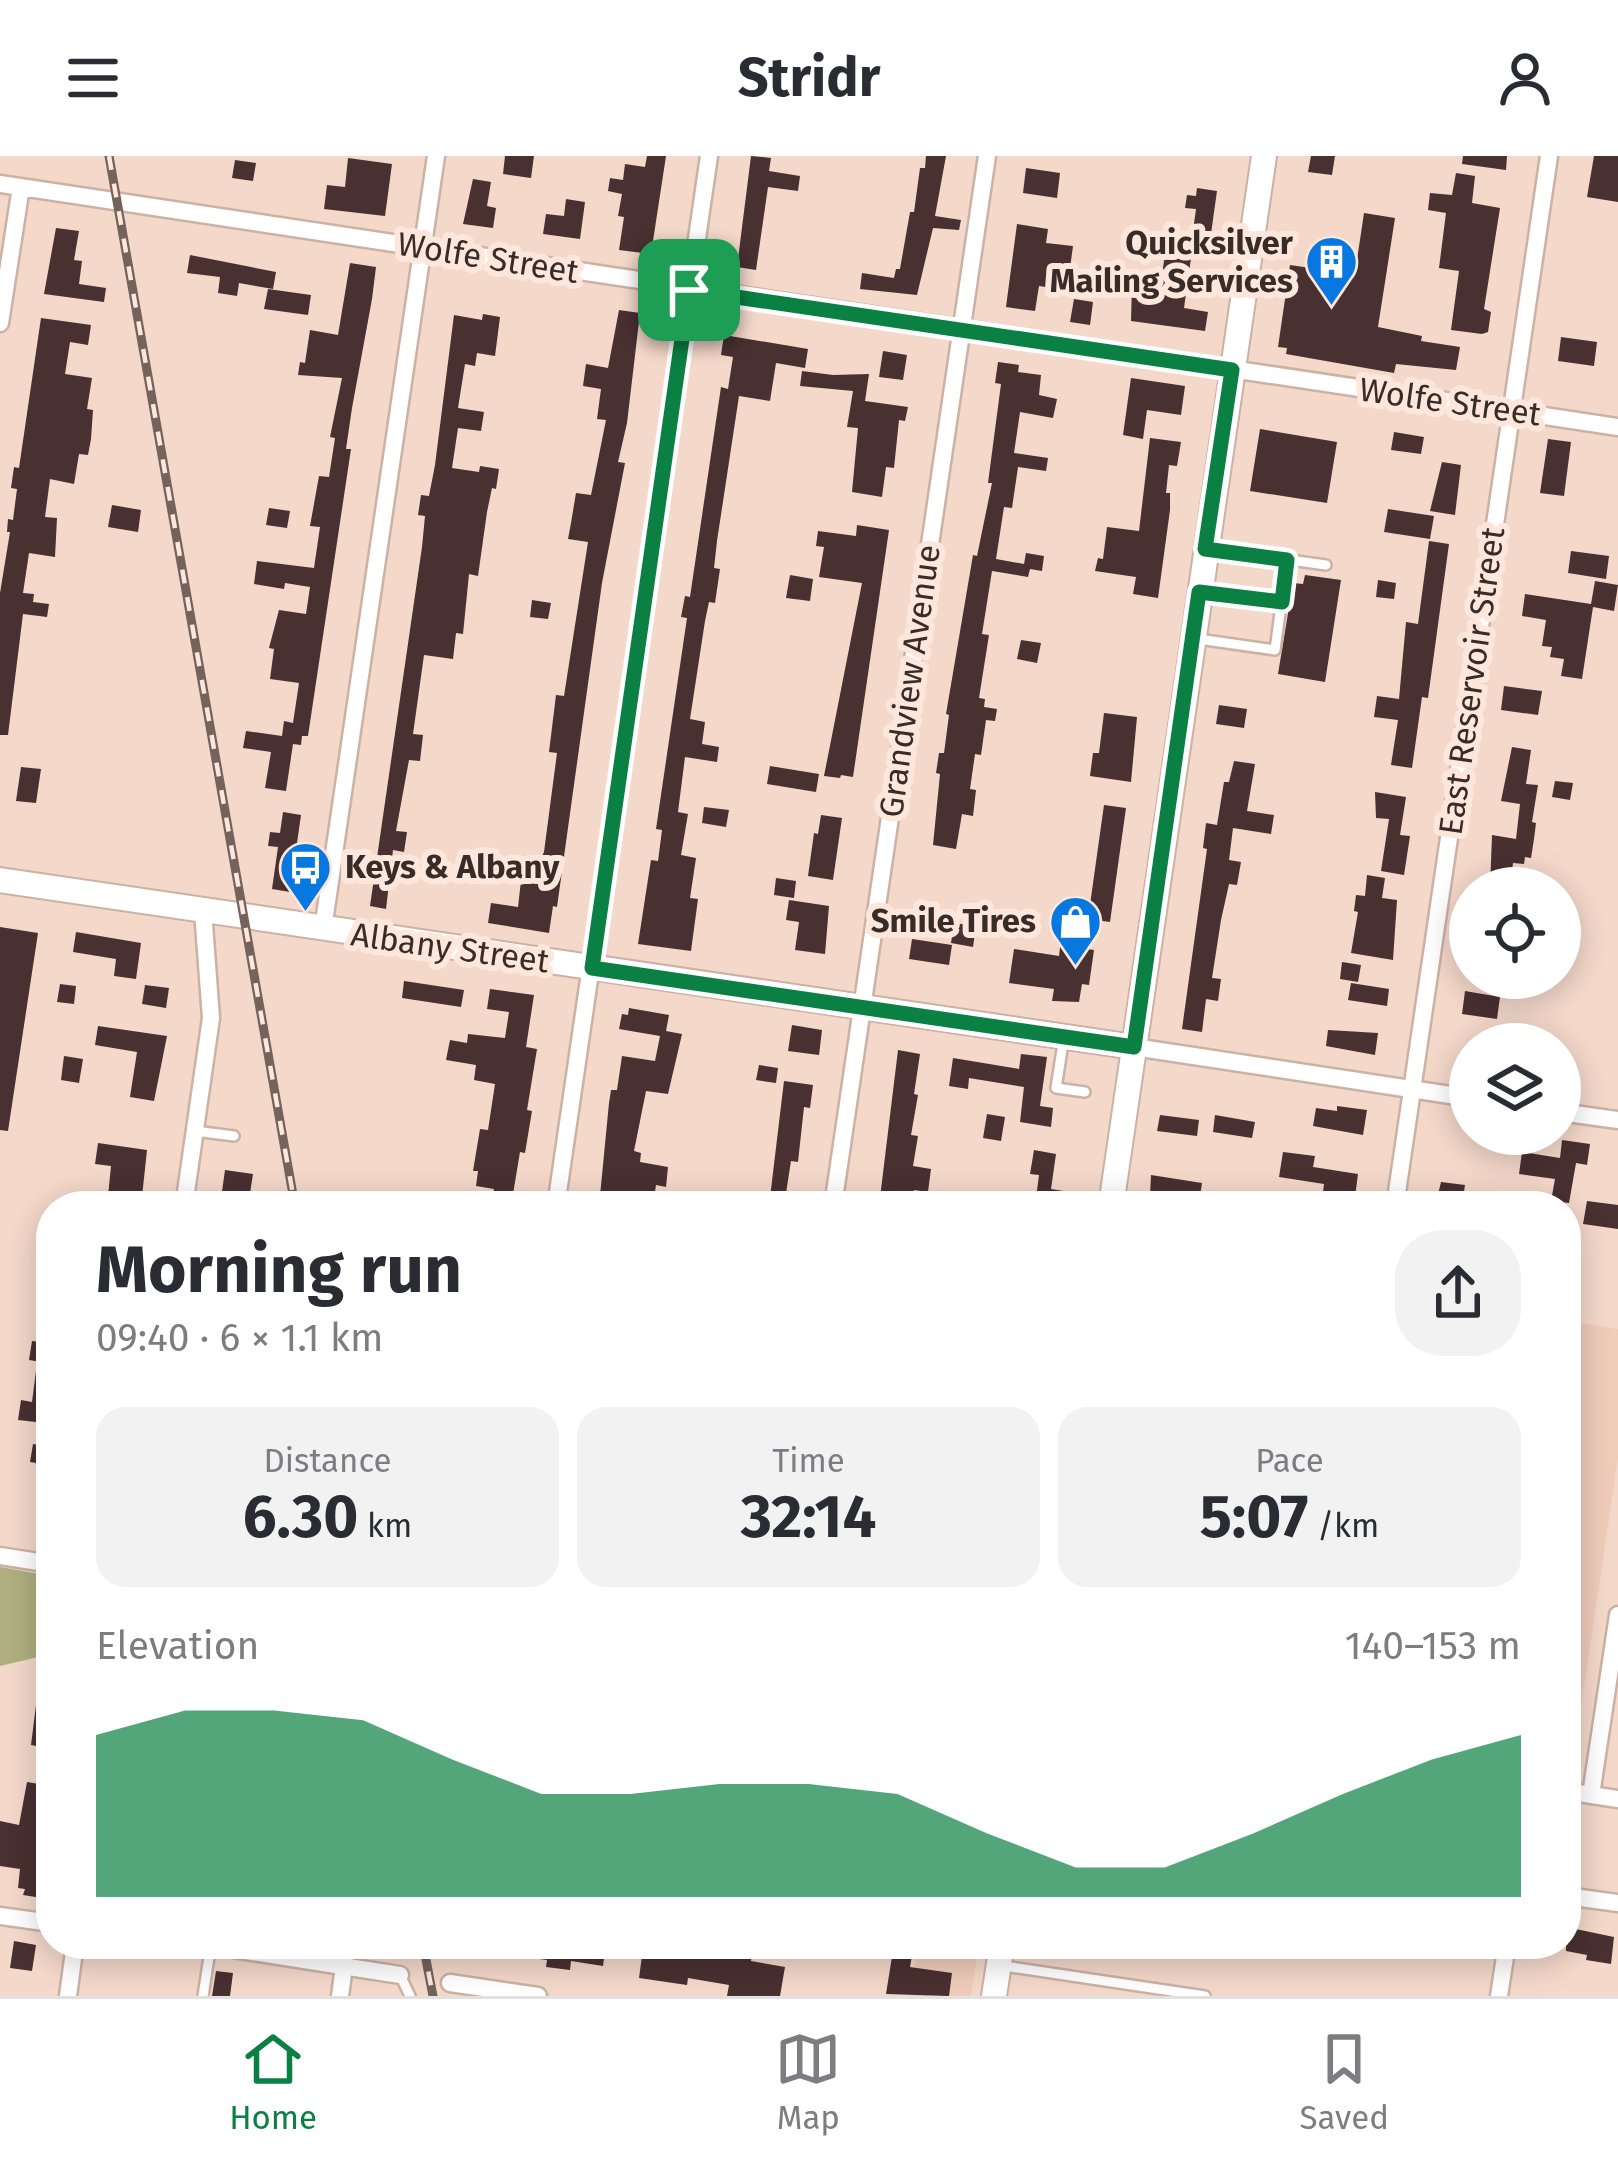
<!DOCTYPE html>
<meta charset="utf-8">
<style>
body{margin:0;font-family:"Fira Sans",sans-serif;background:#f2f2f3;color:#2b2b33;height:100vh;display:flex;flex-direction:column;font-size:45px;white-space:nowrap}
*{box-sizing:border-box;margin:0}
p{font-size:39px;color:#7c7c81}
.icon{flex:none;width:66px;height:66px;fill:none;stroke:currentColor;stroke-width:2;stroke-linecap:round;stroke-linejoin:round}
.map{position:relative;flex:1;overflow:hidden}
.panel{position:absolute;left:36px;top:1035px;width:1545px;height:768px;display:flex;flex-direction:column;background:#fff;border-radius:48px;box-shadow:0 6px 30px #0003}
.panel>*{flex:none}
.tools{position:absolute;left:1449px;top:711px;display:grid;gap:24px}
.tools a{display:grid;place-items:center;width:132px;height:132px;border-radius:50%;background:#fff;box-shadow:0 6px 30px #0003;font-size:60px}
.pin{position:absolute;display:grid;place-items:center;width:102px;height:102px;color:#fff;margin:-51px;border-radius:24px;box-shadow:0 6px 18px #0006}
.round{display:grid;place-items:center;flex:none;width:126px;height:126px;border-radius:48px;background:#f2f2f3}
.overview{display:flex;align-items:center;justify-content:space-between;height:204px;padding:0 60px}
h1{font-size:66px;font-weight:700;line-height:90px}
.stats{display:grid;grid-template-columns:repeat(3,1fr);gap:18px;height:204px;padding:12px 60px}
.stats div{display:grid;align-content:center;border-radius:30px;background:#f2f2f3;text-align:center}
.stats b{font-size:60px;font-weight:700}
.stats small{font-size:33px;font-weight:400}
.stats p{font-size:33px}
.chart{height:336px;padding:24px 60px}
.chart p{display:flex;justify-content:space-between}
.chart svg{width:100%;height:216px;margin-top:12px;fill:#0b8043;opacity:.7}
header{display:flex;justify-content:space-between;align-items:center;height:156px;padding:0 60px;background:#fff;font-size:54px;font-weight:700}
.tabs{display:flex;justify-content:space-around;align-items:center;height:168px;border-top:3px solid #e1e1e2;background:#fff;font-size:33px;color:#7c7c81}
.tabs a{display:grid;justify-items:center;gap:6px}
.tabs .current{color:#0b8043}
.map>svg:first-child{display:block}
</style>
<header><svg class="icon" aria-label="menu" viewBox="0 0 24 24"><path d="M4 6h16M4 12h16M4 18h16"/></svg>Stridr<svg class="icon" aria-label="person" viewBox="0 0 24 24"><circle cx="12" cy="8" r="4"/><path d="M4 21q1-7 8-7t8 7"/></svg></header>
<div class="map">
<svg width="1618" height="1840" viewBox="0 0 1618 1840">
<rect width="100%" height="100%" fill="#f4d8ca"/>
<path fill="#efcbba" d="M1566,1165L1618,1173V1301L1572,1612L1566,1611Z
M918,1788H979L971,1840H911Z"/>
<path fill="#afaf81" d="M0,1411L51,1420V1498L0,1510Z"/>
<path fill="#493031" d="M505,0H534L531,22L503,18Z
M647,0H666L651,98L619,94L624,61L618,60L622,38L608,35L610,22L623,24L625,8L645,11Z
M751,0L771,2L769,15L800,20L798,35L768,31L756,114L737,111Z
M926,0H946L935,60L961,64L959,74L933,72L917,139L860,133L862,117L894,122L896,113H900L910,56H914L920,12H925Z
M1311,0H1335L1332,19L1308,16Z
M1463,0H1507L1506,14L1462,8Z
M1594,0H1618V46L1587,41Z
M348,2L392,8L385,60L324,53L327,29L345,31Z
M235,4L256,7L253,25L232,22Z
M1026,12L1060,17L1057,42L1023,37Z
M1456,17L1475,20L1472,47L1500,52L1484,153L1491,156L1488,176L1482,178L1451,174L1459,115L1439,112L1446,57L1428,54L1430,37L1452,39Z
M473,23L491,26L487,50L496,52L493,72L463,68Z
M1197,32L1217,35L1209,92L1191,90L1196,53L1185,52L1187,39L1196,40Z
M566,43L585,46L580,83L543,78L546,58L564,60Z
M1364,57L1395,62L1378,171L1422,180L1421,185L1460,191L1456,214L1396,208L1394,217L1286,198L1287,192L1278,191L1290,109L1325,114L1328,100L1357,104Z
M1017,68L1048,73L1046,87L1073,90L1067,134L1039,130L1035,155L1006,151Z
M56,72L79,75L74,104L82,105L79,128L106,132L104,146L44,138Z
M1165,98L1191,102L1184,152L1208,156L1205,175L1131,165L1132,129L1160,133Z
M190,99L276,116L273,133L239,127L237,140L218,137L220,121L187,117Z
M350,107L376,111L372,143L352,252L346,293H351L308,580H302L301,589L293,588L286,635L265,632L271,596L243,592L246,575L282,580L284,565L293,567L299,527L270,523L274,493L269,492L279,454L306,458L310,431L285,427L284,433L254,428L257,405L314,412L320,371L310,370L319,320L329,321L335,282L330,281L342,222L298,219L300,206L305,207L310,174L338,179Z
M268,133L311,139L308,159L264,153Z
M1074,143L1093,146L1090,169L1070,166Z
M619,154L640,157L627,267L618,306L625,307L602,427L557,751L553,750L549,777L488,767L491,747L518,751L524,699L541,702L544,696L557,597L549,596L556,539L564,540L588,386L568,383L571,367L576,337L591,339L606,264L597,263L601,233L583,230L586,208L608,212Z
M483,158L500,161L495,200L477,197L475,210L465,208L458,252L484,256L481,275L458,272L452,312L479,316L480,310L499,313L496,333L492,332L487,356L478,420L469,418L463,478L456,477L453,503L424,499L413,578L423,579L420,605L409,604L396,675L407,676L404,696L393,694L386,753L370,750L422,391L425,360L418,359L421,339L429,340L435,309L454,159L482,164Z
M41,162L91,169L88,189L70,186L65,218L92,222L87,253L93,254L91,283L88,299L79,298L74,328L50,323L45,361L57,362L55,401L29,397L23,437L34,438L33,446L49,448L47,461L23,458L8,579H0V437L10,376H7L8,363L13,364L17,333L11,332L14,311L19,312Z
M724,179L808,193L805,212L776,207L770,245L739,240L717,385L714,412L720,413L715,447L709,446L705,465L690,563L705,566L702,588L719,591L717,606L685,601L678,656L688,658L681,699L696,702L690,742L698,743L691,795L638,788L651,704L658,705L662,674L656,673L687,462L681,461L685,440L690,441L721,231L728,233L733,201L721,199Z
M1561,181L1597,186L1594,210L1558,205Z
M883,195L907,199L903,224L879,221Z
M998,206L1019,209L1018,216L1041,219L1039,239L1057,243L1053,262L1020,256L1014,297L1048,302L1046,315L1018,311L1012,352L1004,351L996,403L1024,408L1026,397L1044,400L1042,415L1030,413L1028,421L992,415L982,478L989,479L979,542L985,543L984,551L997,553L995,565L986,564L981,599L975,598L970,633L976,634L973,660L962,658L956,693L933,689L940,618L936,617L939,597H944L949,559L946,558L973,399L977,400L992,327H988L1001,228L995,227Z
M802,215L833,219L869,218L865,245L908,251L905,265L899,264L894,312L886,311L882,341L852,336L858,272L847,271L853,235L800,230Z
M1131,222L1185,230L1181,259L1147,254L1143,283L1123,279Z
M1260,273L1337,286L1327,347L1250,335Z
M1394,276L1424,281L1421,298L1391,294Z
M1150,282L1181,286L1177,310L1169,309L1166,337H1170V354L1158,442L1133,438L1136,421L1095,415L1098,402L1103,403L1107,371L1139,375Z
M1548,283L1571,286L1564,340L1540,337Z
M1442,306L1461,309L1455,359L1430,355Z
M112,349L141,354L138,376L108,371Z
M269,352L290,355L287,372L266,369Z
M1388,353L1434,360L1430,383L1384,376Z
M857,369L889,374L853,621L841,619L840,622L824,620L862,427L819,421L824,391L816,390L818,375L856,380Z
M1429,385L1449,388L1428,542L1422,541L1412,612L1391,609L1398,564L1374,561L1377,540L1399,543L1406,466L1418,468Z
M1571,395L1609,400L1606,423L1568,417Z
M790,419L813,423L810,445L786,442Z
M1305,419L1341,424L1325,526L1278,518L1293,427L1303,428Z
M1378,424L1396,427L1394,443L1376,441Z
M1595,425L1618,429L1614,455L1593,451L1582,523L1561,520L1564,503L1550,501L1552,491L1542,490L1546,464L1522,460L1525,438L1591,448Z
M532,444L551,447L548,463L530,461Z
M1021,484L1041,487L1037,507L1017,503Z
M1504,530L1542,535L1538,559L1501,554Z
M1219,549L1247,553L1244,572L1216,568Z
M1104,557L1137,561L1131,626L1090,620L1093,597H1099Z
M1512,591L1531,594L1526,628L1538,629L1532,666L1536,667L1534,683L1531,702L1525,701L1524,708L1513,707L1510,732H1490L1492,679L1516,683L1520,648L1501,645Z
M1234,605L1255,608L1247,655L1274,659L1271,678L1233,672L1229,704L1241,706L1237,729L1229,728L1221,764L1212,822L1221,823L1218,845L1206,843L1202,876L1182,873L1207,693L1203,692L1206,667L1217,669L1224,626H1229Z
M770,610L819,618L816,636L767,628Z
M21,611L41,613L36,647L16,645Z
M1555,625L1573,627L1570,644L1552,641Z
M1375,636L1406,641L1400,679L1410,680L1404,719L1381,715L1389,663L1376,662Z
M1104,649L1126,652L1110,766L1088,763Z
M704,651L729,654L726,671L702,667Z
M283,656L301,659L290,736L272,733L278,691L268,690L270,676L280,677Z
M821,659L842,662L833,724L808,720L814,677L818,678Z
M1367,719L1385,722L1382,742L1397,744L1393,804L1351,797L1358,756L1354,755L1356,739L1365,740Z
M776,722L796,725L794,742L774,739Z
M789,744L829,750L825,798L795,794L799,766L786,764Z
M954,767L976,770L973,791L951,787Z
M1063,767L1076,769L1073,791L1094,794L1089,829L1082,828L1079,846L1052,845L1054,833L1009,827L1014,793L1059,800Z
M0,771L38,777L8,975L0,974Z
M76,776L141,787L136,823L114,820L116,803L73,796Z
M912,783L952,789L949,809L909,803Z
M1342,806L1361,809L1358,826L1340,823Z
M1499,822L1516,824L1513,840L1497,838Z
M404,825L464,834L461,851L402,842Z
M1351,827L1389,833L1387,850L1348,844Z
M60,828L76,830L74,848L57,846Z
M145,829L169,832L166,852L142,848Z
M490,833L534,839L526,891L537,893L527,954L532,955L525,997L520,996L511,1050H491L494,1033L476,1030L478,1015H473L480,973L488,974L495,928L474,924L476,909L446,904L450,884L467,887L468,878L505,882L509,856L487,853Z
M1465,835L1500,841L1497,863L1462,858Z
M629,852L669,859L666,875L682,878L668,938L646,935L634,995L641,997L640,1006L668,1011L666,1031L656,1029L653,1049L628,1045L627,1050H599L609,947L611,934H617L622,900L655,905L660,880L619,873L622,858L628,859Z
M792,869L822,874L819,899L788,895Z
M98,870L167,880L154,945L130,941L137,896L95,889Z
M1328,874L1378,877L1375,899L1326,890Z
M898,894L920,898L914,938L918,939L911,979L918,980L913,1010L931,1013L928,1036L914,1034L912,1050H879Z
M1021,898L1047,901L1040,950L1053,952L1051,971L1020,966L1024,931L969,922L968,933L949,930L953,902L1019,913Z
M64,900L83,903L79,927L61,924Z
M759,909L778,912L776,927L756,924Z
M784,925L813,929L810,952L804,951L798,1006L791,1005L784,1050H769Z
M1337,950L1367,954L1363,979L1313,970L1316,952L1337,955Z
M987,958L1005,961L1001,985L983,982Z
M1160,959L1199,964L1197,980L1157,975Z
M1215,959L1255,966L1252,982L1213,976Z
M1489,978H1517L1514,996L1487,992Z
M1562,984L1590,988L1587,1009L1576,1007L1569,1047L1551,1045L1555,1023L1519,1018L1522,996L1560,1002Z
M98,987L147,994L141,1050H107L111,1010L95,1008Z
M1034,994L1056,998L1051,1033L1070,1036L1067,1050H1035L1039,1019L1030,1018Z
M1283,996L1315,1000L1313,1011L1358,1018L1355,1041L1323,1036L1324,1028L1279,1021Z
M225,1014L253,1018L248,1050H220Z
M1151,1019L1202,1027L1199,1047L1150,1040Z
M1441,1026L1465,1029L1463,1042L1458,1041L1456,1050L1436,1047Z
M1587,1045L1618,1049V1073L1583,1068Z
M32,1185L50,1187L47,1207L29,1204Z
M36,1215L51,1218L45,1267L18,1264L21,1244L32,1246Z
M33,1288L51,1291L49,1309L30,1306Z
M38,1533L51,1535V1593L31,1589Z
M27,1626L51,1630L48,1743L23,1739L25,1733L18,1732L20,1713L0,1710V1665L19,1669Z
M1566,1771L1614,1781L1611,1808L1586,1804L1587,1799L1566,1795Z
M14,1785L36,1789L32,1815L10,1812Z
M517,1788H606L603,1810L571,1805L570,1814L546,1811L547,1804L516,1800Z
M894,1788H914L910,1811L952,1817L949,1840L886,1838Z
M643,1792L733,1802L734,1793L752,1796L751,1805L785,1811L780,1840H727L729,1829L688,1822L687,1829L639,1822Z
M216,1815L233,1817L230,1840H212Z"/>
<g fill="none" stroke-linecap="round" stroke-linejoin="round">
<defs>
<path id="lane" d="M1211,393L1326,409
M1204,436L1282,446
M1198,483L1275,494L1287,404
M1064,881L1056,932L1085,936
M195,975L234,980
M1004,1810L1205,1840
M400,1819L410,1840
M203,1840L211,1788"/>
<path id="street" d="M0,28L1618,271
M0,167L21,31
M323,773L436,0
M1134,891L1470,942
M1560,956L1618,964
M184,1050L211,862L203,755
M556,1050L709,0
M833,1050L987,0
M1395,1050L1549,0
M0,1400L51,1408
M1566,1635L1618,1643
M1591,1639L1618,1459
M1566,1740L1618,1747
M0,1760L51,1767
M201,1788L400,1819
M450,1827L538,1840
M68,1840L75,1788
M340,1840L347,1788
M1499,1840L1507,1788"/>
<path id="secondary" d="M0,724L1134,891
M1111,1050L1264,0
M994,1840L1002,1788"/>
</defs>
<use href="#lane" stroke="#ccb1a4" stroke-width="14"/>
<use href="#street" stroke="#ccb1a4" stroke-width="21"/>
<use href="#secondary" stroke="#ccb1a4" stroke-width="28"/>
<use href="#lane" stroke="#fff" stroke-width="9"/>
<use href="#street" stroke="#fff" stroke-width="16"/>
<use href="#secondary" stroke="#fff" stroke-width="24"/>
<defs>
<path id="rail" d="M109,0L295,1050
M423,1788L433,1840"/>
</defs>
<use href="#rail" stroke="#73635b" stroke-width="9"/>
<use href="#rail" stroke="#fde6db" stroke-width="4.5" stroke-dasharray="14" stroke-linecap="butt"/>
</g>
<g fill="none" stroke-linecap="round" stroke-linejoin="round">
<defs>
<path id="route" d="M689,134L1232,214L1205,393L1287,404L1282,446L1199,436L1134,891L592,812Z"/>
</defs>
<use href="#route" stroke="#fff" stroke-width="24"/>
<use href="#route" stroke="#0b8043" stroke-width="15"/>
</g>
<defs>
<symbol id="building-pin" viewBox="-11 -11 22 30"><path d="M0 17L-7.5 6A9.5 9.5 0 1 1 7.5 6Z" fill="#0778df" stroke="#fde6db"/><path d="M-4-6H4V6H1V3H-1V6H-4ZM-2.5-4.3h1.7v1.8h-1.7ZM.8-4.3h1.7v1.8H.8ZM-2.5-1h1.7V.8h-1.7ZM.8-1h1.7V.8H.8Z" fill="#fff"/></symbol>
<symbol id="bus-pin" viewBox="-11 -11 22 30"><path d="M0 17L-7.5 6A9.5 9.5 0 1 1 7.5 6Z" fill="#0778df" stroke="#fde6db"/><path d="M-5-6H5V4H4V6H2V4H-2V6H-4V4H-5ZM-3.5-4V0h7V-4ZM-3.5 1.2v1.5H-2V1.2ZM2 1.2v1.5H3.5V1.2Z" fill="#fff"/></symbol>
<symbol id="shop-pin" viewBox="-11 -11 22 30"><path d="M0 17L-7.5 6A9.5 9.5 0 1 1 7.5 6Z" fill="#0778df" stroke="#fde6db"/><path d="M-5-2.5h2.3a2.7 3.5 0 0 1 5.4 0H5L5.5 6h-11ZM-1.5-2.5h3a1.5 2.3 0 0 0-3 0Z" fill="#fff"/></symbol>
</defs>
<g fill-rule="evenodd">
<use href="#building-pin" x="1302" y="76" width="59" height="81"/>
<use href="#bus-pin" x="276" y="682" width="59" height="81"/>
<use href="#shop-pin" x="1046" y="736" width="59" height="81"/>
</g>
<g text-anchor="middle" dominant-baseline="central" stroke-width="12" stroke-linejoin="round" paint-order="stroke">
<g font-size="33" font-weight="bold" fill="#372c27" stroke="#fde6db" text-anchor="end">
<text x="1293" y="87">Quicksilver<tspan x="1293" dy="38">Mailing Services</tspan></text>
<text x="345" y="711" text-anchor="start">Keys &amp; Albany</text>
<text x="1036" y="765">Smile Tires</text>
</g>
<g font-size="33" fill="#372c27" stroke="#fde6db">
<text transform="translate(488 102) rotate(9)">Wolfe Street</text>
<text transform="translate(1450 246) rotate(8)">Wolfe Street</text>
<text transform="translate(910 525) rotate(-82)">Grandview Avenue</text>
<text transform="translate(1472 525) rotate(-82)">East Reservoir Street</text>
<text transform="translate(450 792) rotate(8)">Albany Street</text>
</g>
</g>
</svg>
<div class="tools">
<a><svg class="icon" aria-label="locate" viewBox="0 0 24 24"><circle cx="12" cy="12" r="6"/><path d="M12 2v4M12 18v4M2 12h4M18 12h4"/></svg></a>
<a><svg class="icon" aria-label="layers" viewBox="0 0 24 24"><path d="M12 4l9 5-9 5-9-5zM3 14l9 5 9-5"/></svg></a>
</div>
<div class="pin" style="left:689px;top:134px;background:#1e9e55"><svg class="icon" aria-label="arrive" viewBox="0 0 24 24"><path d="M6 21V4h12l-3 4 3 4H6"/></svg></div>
<section class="panel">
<div class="overview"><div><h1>Morning run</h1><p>09:40 · 6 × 1.1 km</p></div><a class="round"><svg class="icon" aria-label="share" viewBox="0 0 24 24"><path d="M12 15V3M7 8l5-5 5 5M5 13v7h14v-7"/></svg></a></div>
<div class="stats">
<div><p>Distance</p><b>6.30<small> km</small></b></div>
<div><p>Time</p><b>32:14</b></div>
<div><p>Pace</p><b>5:07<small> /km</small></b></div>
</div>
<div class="chart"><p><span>Elevation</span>140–153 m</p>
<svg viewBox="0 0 160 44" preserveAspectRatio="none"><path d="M0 44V11L10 6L20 6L30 8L40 16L50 23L60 23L70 21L80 21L90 23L100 31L110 38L120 38L130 31L140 23L150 16L160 11V44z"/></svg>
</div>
</section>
</div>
<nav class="tabs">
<a class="current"><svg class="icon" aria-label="home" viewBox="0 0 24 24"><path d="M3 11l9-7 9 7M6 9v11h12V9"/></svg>Home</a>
<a><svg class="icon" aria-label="map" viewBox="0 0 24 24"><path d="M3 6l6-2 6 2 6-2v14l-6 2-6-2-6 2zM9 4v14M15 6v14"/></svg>Map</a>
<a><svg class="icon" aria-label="saved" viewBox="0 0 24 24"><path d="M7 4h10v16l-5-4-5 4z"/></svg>Saved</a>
</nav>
